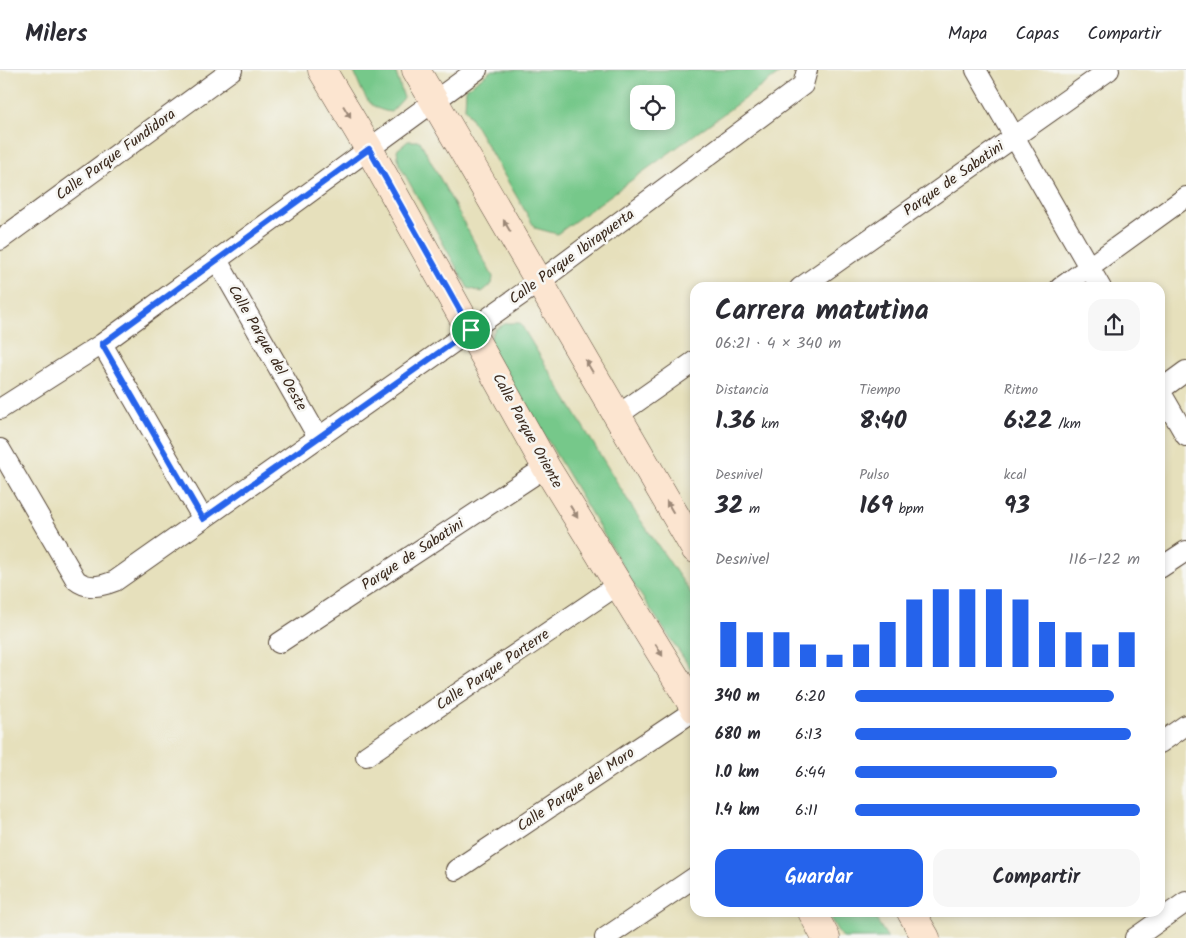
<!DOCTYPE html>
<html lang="es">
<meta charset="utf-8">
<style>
body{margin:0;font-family:Kalam,sans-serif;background:#f7f7f7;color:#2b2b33;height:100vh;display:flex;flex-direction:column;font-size:19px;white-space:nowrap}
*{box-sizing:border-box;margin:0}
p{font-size:16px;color:#7c7c81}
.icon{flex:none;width:28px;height:28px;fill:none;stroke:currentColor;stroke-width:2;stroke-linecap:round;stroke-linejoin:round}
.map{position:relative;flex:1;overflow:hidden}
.panel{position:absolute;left:690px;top:212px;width:475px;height:635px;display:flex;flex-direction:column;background:#fff;border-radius:15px;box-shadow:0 2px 8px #0003}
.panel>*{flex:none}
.buttons{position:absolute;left:630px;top:15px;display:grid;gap:10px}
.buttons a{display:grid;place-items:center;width:45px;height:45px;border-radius:10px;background:#fff;box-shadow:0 2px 8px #0003;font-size:25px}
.pin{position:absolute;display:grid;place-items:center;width:42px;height:42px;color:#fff;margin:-21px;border:2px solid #fff;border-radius:50%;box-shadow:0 1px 5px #0007}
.round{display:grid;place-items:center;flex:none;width:52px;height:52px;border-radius:15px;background:#f7f7f7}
.summary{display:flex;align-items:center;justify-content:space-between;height:85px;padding:0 25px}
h1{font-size:28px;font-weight:800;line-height:38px}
.metrics{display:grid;grid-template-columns:repeat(3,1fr);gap:8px;height:85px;padding:5px 25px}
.metrics div{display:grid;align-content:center}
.metrics b{font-size:25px;font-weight:800}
.metrics small{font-size:14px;font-weight:400}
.metrics p{font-size:14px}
.chart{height:140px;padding:10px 25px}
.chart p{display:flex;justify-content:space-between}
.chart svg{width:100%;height:90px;margin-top:5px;stroke:#2563eb;stroke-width:6}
.button{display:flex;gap:10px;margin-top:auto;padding:10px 25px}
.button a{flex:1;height:58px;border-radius:15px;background:#2563eb;color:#fff;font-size:20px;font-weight:800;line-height:58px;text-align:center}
.button a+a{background:#f7f7f7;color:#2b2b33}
ul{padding:0 25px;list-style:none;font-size:16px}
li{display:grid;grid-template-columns:80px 60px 1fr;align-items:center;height:38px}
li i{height:12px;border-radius:6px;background:#2563eb}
header{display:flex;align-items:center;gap:30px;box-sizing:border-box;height:70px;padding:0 25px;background:#fff;border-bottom:1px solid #e1e1e2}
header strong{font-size:24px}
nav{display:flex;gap:28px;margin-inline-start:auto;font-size:18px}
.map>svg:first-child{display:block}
</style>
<header>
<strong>Milers</strong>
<nav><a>Mapa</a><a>Capas</a><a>Compartir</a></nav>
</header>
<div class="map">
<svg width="1186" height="868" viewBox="0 0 1186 868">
<rect width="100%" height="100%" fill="#f6f6f2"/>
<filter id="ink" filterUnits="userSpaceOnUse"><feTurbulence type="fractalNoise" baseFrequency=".02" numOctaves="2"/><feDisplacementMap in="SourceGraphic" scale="10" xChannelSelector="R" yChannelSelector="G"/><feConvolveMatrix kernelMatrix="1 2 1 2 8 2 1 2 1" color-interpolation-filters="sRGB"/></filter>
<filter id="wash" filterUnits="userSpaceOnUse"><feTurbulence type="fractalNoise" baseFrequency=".0096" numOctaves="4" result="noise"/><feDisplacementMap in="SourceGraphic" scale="20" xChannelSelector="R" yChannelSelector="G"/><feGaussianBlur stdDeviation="1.12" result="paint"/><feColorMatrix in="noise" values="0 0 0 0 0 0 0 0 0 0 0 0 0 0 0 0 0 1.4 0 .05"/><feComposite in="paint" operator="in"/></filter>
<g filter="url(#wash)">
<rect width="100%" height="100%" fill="#e6e0bc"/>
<path fill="#76c88a" stroke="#587954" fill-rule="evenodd" d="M353,0H395L404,28L391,42C365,39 363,21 353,0Z
M492,0H784L557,164L535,158L465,38L466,19ZM639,24H666V51H639Z
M408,71H420L493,207L492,214L482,222L468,218L399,94L397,80Z
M507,253H520L635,442L695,529V605L634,515L548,371L499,295L488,272L495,259Z
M827,843H872L888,868H842Z"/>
</g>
<g filter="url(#ink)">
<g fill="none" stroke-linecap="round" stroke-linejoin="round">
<defs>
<path id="street" d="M976,0L1101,218
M0,170L232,0
M217,190L318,367
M800,218L1109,0
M1060,218L1186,127
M102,274L203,449
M1160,320L1186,301
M1160,321L1186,366
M0,339L102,274L477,0
M618,345L695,291
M0,379L76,510C88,520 102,516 115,511L539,212L803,15L807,0
M1160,498L1186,481
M279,573L546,397
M1160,673L1186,655
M366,686L619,514
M456,800L695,640
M605,868L695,807
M1135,868L1186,832"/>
<path id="secondary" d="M322,0L369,79L546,397L695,639
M416,0L695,479
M812,842L826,868
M911,842L926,868"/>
</defs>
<use href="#street" stroke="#554536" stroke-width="22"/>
<use href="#secondary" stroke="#554536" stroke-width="29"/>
<use href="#street" stroke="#fff" stroke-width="20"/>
<use href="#secondary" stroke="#fce5d0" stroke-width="28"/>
</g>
<defs><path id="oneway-solid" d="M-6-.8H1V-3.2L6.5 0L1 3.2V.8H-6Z" transform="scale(1.25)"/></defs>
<g fill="#9c8877">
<use href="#oneway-solid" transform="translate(347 42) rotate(59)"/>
<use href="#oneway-solid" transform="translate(507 156) rotate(-120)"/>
<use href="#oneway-solid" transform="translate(589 296) rotate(-121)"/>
<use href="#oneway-solid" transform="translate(670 437) rotate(-120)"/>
<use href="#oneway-solid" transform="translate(574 442) rotate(58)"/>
<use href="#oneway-solid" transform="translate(659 580) rotate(59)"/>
</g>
</g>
<g fill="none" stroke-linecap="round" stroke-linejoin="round" filter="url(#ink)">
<defs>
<path id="route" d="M369,79L471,260L203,449L102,274Z"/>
</defs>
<use href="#route" stroke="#fff" stroke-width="10"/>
<use href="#route" stroke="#2563eb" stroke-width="6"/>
</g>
<g text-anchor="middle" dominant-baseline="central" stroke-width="5" stroke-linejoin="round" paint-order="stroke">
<g font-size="15" fill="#3b2a1e" stroke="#f6f6f2">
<text transform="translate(116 85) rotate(-36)">Calle Parque Fundidora</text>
<text transform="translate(954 109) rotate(-35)">Parque de Sabatini</text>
<text transform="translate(572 187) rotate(-36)">Calle Parque Ibirapuerta</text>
<text transform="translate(267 278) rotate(60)">Calle Parque del Oeste</text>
<text transform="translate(527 361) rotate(61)">Calle Parque Oriente</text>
<text transform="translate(413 485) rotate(-33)">Parque de Sabatini</text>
<text transform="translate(493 600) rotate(-34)">Calle Parque Parterre</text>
<text transform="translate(576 720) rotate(-34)">Calle Parque del Moro</text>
</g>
</g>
</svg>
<div class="buttons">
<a><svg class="icon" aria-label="locate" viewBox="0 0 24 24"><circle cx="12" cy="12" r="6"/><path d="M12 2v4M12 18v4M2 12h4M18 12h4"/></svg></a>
</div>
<div class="pin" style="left:471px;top:260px;background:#1e9e55"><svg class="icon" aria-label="arrive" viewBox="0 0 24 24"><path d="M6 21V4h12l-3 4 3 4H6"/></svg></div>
<section class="panel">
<div class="summary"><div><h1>Carrera matutina</h1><p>06:21 · 4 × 340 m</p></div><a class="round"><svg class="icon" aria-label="share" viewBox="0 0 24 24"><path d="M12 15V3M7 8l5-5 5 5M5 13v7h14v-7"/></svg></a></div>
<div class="metrics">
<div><p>Distancia</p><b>1.36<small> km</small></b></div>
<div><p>Tiempo</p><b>8:40</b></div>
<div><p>Ritmo</p><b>6:22<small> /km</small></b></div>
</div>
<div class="metrics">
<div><p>Desnivel</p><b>32<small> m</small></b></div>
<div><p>Pulso</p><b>169<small> bpm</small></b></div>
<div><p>kcal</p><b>93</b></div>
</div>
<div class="chart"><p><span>Desnivel</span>116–122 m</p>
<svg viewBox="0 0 160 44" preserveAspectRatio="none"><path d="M5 44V22M15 44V27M25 44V27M35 44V33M45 44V38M55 44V33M65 44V22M75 44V11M85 44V6M95 44V6M105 44V6M115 44V11M125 44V22M135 44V27M145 44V33M155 44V27"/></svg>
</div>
<ul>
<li><b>340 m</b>6:20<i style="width:91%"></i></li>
<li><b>680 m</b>6:13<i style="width:97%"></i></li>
<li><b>1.0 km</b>6:44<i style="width:71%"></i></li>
<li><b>1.4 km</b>6:11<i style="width:100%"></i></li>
</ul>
<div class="button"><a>Guardar</a><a>Compartir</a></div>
</section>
</div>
